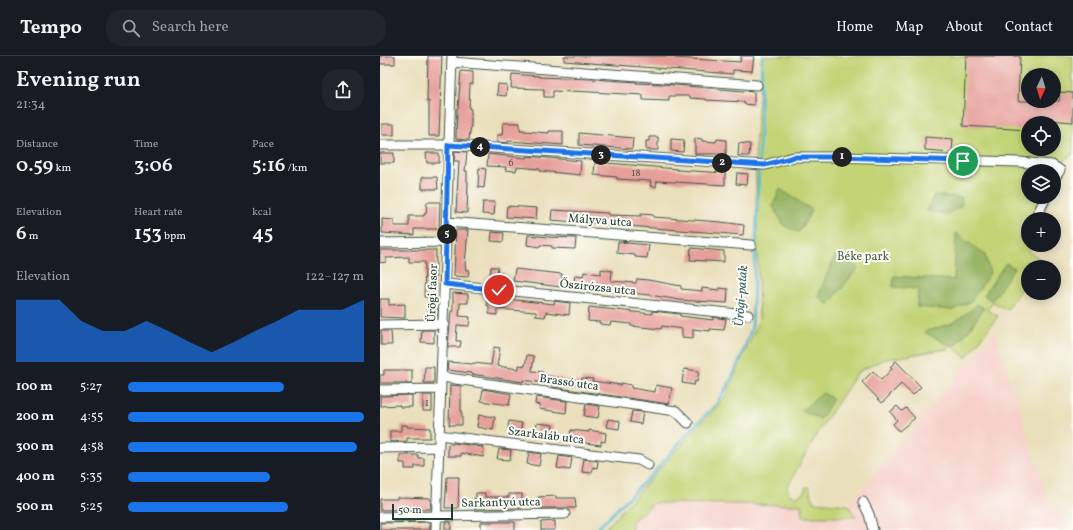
<!DOCTYPE html>
<meta charset="utf-8">
<style>
body{margin:0;font-family:Vollkorn,serif;background:#20242c;color:#f1f3f6;height:100vh;display:flex;flex-direction:column;font-size:15px;white-space:nowrap}
*{box-sizing:border-box;margin:0}
p{font-size:13px;color:#9ea1a6}
.icon{flex:none;width:22px;height:22px;fill:none;stroke:currentColor;stroke-width:2;stroke-linecap:round;stroke-linejoin:round}
.map{position:relative;flex:1;overflow:hidden}
.side{display:flex;flex-direction:column;background:#171b24;width:380px}
.side>*{flex:none}
.needle{width:26px;rotate:184deg}
.fabs{position:absolute;left:641px;top:12px;display:grid;gap:8px}
.fabs a{display:grid;place-items:center;width:40px;height:40px;border-radius:50%;background:#171b24;box-shadow:0 2px 10px #0003;font-size:20px}
.scale{position:absolute;left:12px;bottom:10px;width:61px;box-sizing:border-box;padding-left:4px;border:2px solid #1f3d34;border-top:0;font-size:11px;line-height:14px;white-space:nowrap;color:#1f3d34;-webkit-text-stroke:3px #fdfcf7;paint-order:stroke}
.pin{position:absolute;display:grid;place-items:center;width:34px;height:34px;color:#fff;margin:-17px;border:2px solid #fff;border-radius:50%;box-shadow:0 1px 4px #0007}
.km{position:absolute;width:20px;height:20px;margin:-10px;border-radius:50%;background:#222;color:#fff;font-size:11px;line-height:20px;text-align:center}
.round{display:grid;place-items:center;flex:none;width:42px;height:42px;border-radius:16px;background:#20242c}
.headline{display:flex;align-items:center;justify-content:space-between;height:68px;padding:0 16px}
h1{font-size:22px;font-weight:600;line-height:30px}
.metrics{display:grid;grid-template-columns:repeat(3,1fr);gap:6px;height:68px;padding:4px 16px}
.metrics div{display:grid;align-content:center}
.metrics b{font-size:20px;font-weight:600}
.metrics small{font-size:11px;font-weight:400}
.metrics p{font-size:11px}
.chart{height:112px;padding:8px 16px}
.chart p{display:flex;justify-content:space-between}
.chart svg{width:100%;height:72px;margin-top:4px;fill:#1a73e8;opacity:.7}
ul{padding:0 16px;list-style:none;font-size:13px}
li{display:grid;grid-template-columns:64px 48px 1fr;align-items:center;height:30px}
li i{height:10px;border-radius:5px;background:#1a73e8}
header{display:flex;align-items:center;gap:24px;box-sizing:border-box;height:56px;padding:0 20px;background:#171b24;border-bottom:1px solid #363941}
header strong{font-size:19px}
nav{display:flex;gap:22px;margin-inline-start:auto;font-size:14px}
.search{width:280px;height:36px;background:#20242c;display:flex;align-items:center;gap:10px;box-sizing:border-box;padding:0 14px;border-radius:16px;color:#9ea1a6;font-size:15px}
main{display:flex;flex:1;min-height:0}
.map>svg:first-child{display:block}
</style>
<header>
<strong>Tempo</strong>
<div class="search"><svg class="icon" aria-label="search" viewBox="0 0 24 24"><circle cx="10" cy="10" r="6"/><path d="M15 15l6 6"/></svg>Search here</div>
<nav><a>Home</a><a>Map</a><a>About</a><a>Contact</a></nav>
</header>
<main>
<section class="side">
<div class="headline"><div><h1>Evening run</h1><p>21:34</p></div><a class="round"><svg class="icon" aria-label="share" viewBox="0 0 24 24"><path d="M12 15V3M7 8l5-5 5 5M5 13v7h14v-7"/></svg></a></div>
<div class="metrics">
<div><p>Distance</p><b>0.59<small> km</small></b></div>
<div><p>Time</p><b>3:06</b></div>
<div><p>Pace</p><b>5:16<small> /km</small></b></div>
</div>
<div class="metrics">
<div><p>Elevation</p><b>6<small> m</small></b></div>
<div><p>Heart rate</p><b>153<small> bpm</small></b></div>
<div><p>kcal</p><b>45</b></div>
</div>
<div class="chart"><p><span>Elevation</span>122–127 m</p>
<svg viewBox="0 0 160 44" preserveAspectRatio="none"><path d="M0 44V6L10 6L20 6L30 19L40 25L50 25L60 19L70 25L80 32L90 38L100 32L110 25L120 19L130 12L140 12L150 12L160 6V44z"/></svg>
</div>
<ul>
<li><b>100 m</b>5:27<i style="width:66%"></i></li>
<li><b>200 m</b>4:55<i style="width:100%"></i></li>
<li><b>300 m</b>4:58<i style="width:97%"></i></li>
<li><b>400 m</b>5:35<i style="width:60%"></i></li>
<li><b>500 m</b>5:25<i style="width:68%"></i></li>
</ul>
</section>
<div class="map">
<svg width="693" height="474" viewBox="0 0 693 474">
<rect width="100%" height="100%" fill="#fdfcf7"/>
<filter id="ink" filterUnits="userSpaceOnUse"><feTurbulence type="fractalNoise" baseFrequency=".025" numOctaves="2"/><feDisplacementMap in="SourceGraphic" scale="8" xChannelSelector="R" yChannelSelector="G"/><feConvolveMatrix kernelMatrix="1 2 1 2 8 2 1 2 1" color-interpolation-filters="sRGB"/></filter>
<filter id="wash" filterUnits="userSpaceOnUse"><feTurbulence type="fractalNoise" baseFrequency=".012" numOctaves="4" result="noise"/><feDisplacementMap in="SourceGraphic" scale="16" xChannelSelector="R" yChannelSelector="G"/><feGaussianBlur stdDeviation="0.9" result="paint"/><feColorMatrix in="noise" values="0 0 0 0 0 0 0 0 0 0 0 0 0 0 0 0 0 1.4 0 .05"/><feComposite in="paint" operator="in"/></filter>
<g filter="url(#wash)">
<rect width="100%" height="100%" fill="#eadfbb"/>
<path fill="#f7d0ca" d="M615,276L668,443L689,474H252V465L274,447L421,449L422,461H475L468,449Z"/>
<path fill="#c3d375" stroke="#718854" fill-rule="evenodd" d="M382,0H693V98L679,108L674,131V115H648V141H670L662,163H648V189H653L648,196L661,203L656,211H648V223L627,254L613,246L607,254L618,260L586,302L573,291L577,286L567,293L502,304L478,316L437,378L407,431L409,438L416,441L425,436V431H429L434,446L468,449L476,461H422L421,449L274,447L252,465V474H224L345,341L379,264L375,92ZM648,19H674V45H648ZM648,67H674V93H648Z"/>
<path fill="#9ab566" stroke="#5c794d" d="M400,133L432,154L419,176L404,170L393,150Z
M554,139L582,142L581,150L567,158L547,155Z
M576,177L605,199L610,217L591,245L573,254L537,251L538,233L513,231L514,220L574,224Z
M456,198L478,212L448,249L438,240Z
M626,207L634,212L612,245L604,239Z
M597,248L604,252L588,275L573,291L544,276L573,267L591,254Z
M443,337L453,343L441,363L421,355Z"/>
<g fill="none" stroke-linecap="round" stroke-linejoin="round">
<path stroke="#52b7d1" stroke-width="2.5" d="M379,106L382,0
M216,474L274,416L308,377L337,347L349,327L359,306L372,271L379,111"/>
</g>
<g id="blocks">
<path fill="#e79f9a" d="M0,0H15V8H0Z
M48,0H62L59,80H49V45H47Z
M184,0H295V2L360,6L361,0H374L372,15L353,14V18L184,5Z
M586,0H640L638,45H679L680,36L693,37V66L669,64V67H648V74L583,70Z
M81,15L93,16V28H90L89,53H91V68L89,84H87L76,83L77,52H78Z
M132,18L159,20V21L212,23L257,26L256,27L283,28L374,36V49L364,48V46L326,44V43L310,42V40H289V45L263,44V39L193,35V36L173,35V41H164V33L131,32Z
M118,28L127,29L126,40L117,39Z
M123,67H140V74H144V75L169,77V75H183V89L128,85V87L117,86V79H122Z
M2,68H14V79H2Z
M199,77L253,82L252,93L199,89Z
M269,81H278V94H266V85H269Z
M545,81L573,83L572,96L545,94Z
M315,82L322,83V85L336,86L337,83L346,84V98H315Z
M291,83L304,84L303,96L291,95Z
M359,87L370,88L369,100H358Z
M75,95L87,96L85,115H87V125L88,126L87,157L76,156L79,105H74Z
M0,97H14V107H0Z
M46,97H59V107H47Z
M108,98L146,102L147,100L201,105L200,119L160,115V113L137,111L136,115L125,114L126,111L107,110Z
M215,106L297,113V114L345,117V129L277,125L276,131L270,130L271,125L237,123V121L214,119Z
M99,112L106,113L104,132L98,131Z
M357,117L368,118L367,129L356,128Z
M42,121H57L58,133H42Z
M47,146H60L59,173H34V179L2,177V163L14,164V170H29V160H44V158H46Z
M103,146H115L114,159L102,158Z
M127,150L157,152L156,163L126,161Z
M172,154L228,157V159L261,160V158L273,159V161L341,166L364,169L363,179L171,164Z
M76,174H88L85,209L86,214H89L88,221L74,220Z
M112,176L124,177L123,186L111,185Z
M148,179L168,181L196,182L195,193L172,192V190L160,189V191L147,189Z
M238,186L269,189L267,202L255,201V199L237,197Z
M311,192L344,195V206L310,204Z
M0,194H56L55,252H57V262H48L49,241H44L45,206H29V201L6,202V206L0,207Z
M111,211H118L117,217H122L121,224L110,223Z
M135,213L182,218L181,231L133,225Z
M221,213L232,215L231,225L256,227L257,223L268,224L301,230V233L322,235V232L339,234V232L348,233L347,247L299,244L270,239L193,232L195,219L203,220L204,216L221,218Z
M73,237L88,238V247H80L79,260L90,261L89,270L77,269L76,285H81L80,291H68L71,255H73Z
M107,241L174,248L175,245L190,247L189,259L166,256L165,261L156,260V256L117,253V259L109,258V250L107,249Z
M0,243H9V249L25,248V262L0,261Z
M209,251L272,258V255L300,258V260L333,264V261L346,263L344,274L330,273V275L313,273V282L302,281V273L282,270L281,273L251,270V268L231,266L230,269L220,268V266L208,265Z
M42,274H54V287L41,286Z
M1,275H11L12,289H1Z
M114,291L120,292L117,310L139,313V309L145,310L147,299L154,300L152,315L163,316V319L201,326L202,322L213,323L212,325L241,329V327L251,329V332L275,336L276,329L292,332L289,348L172,331V328L143,324V326L91,318V317L67,314L68,306L92,308L93,307L111,309Z
M516,305L541,331L533,339L521,328L502,347L482,326L493,315L501,324L512,313L510,311Z
M45,311H54V327H44Z
M304,313L319,315L317,326L315,325L314,329L302,327Z
M4,314H32V327H0V319H4Z
M70,329L81,330V357H82V369H69Z
M103,333L131,338L129,349L101,345Z
M32,339V351H20V349L0,350V340Z
M43,339H52V355H43Z
M156,341L187,345L186,357L159,353L160,349L155,348Z
M206,348L220,350L218,362L204,360Z
M517,350L522,355L526,352L535,362L519,375L513,368L517,364L510,356Z
M252,355L263,356L261,368L250,366Z
M99,359L115,361L113,374L97,371Z
M228,363L240,365L239,373L226,371Z
M129,365L142,367L140,377L129,376L130,373H128Z
M157,367L173,369L171,382L155,379Z
M21,369H27V371L50,372V382H27V385L10,386V375H21Z
M191,374L209,376V374L226,377L225,386L221,385V389L189,385Z
M73,387L103,391L102,392L104,393L103,401L81,397V400H68V388H73Z
M119,393L131,394L130,404L117,403Z
M149,396L161,398L159,410L147,408Z
M20,399H38V402H44V410H35V413H25V407H20Z
M179,400L192,402L190,414L177,412Z
M204,403L218,405L217,412L213,411L212,417L202,416Z
M67,421H79L78,452H65Z
M96,437H105V441H129V438H142V452L94,453V442L96,443Z
M176,440V442H195L196,452H159L158,441Z
M17,441L50,442L51,453L0,454V443H17Z
M175,465V474H161V466Z
M50,466V474H0V467Z
M65,466H71V474H65Z
M101,466H135V474H101Z"/>
</g>
</g>
<g filter="url(#ink)">
<use href="#blocks" fill-opacity="0" stroke="#3d5548" stroke-width="1"/>
<g fill="none" stroke-linecap="round" stroke-linejoin="round">
<defs>
<path id="street" d="M72,6L377,29
M0,89H68L385,109L414,101H458L639,106L672,109L680,114L674,124
M655,163L666,141
M67,166L371,189
M648,178V181
M0,187L66,186
M65,228L368,259
M0,269L64,268
M62,321L296,355L308,367
M0,334L61,333
M59,379L259,404L268,409
M0,392L59,391
M483,446L489,458L493,474
M0,461L185,458
M56,474L72,0"/>
</defs>
<use href="#street" stroke="#3d5548" stroke-width="11"/>
<use href="#street" stroke="#fff" stroke-width="9"/>
</g>
</g>
<g fill="none" stroke-linecap="round" stroke-linejoin="round" filter="url(#ink)">
<defs>
<path id="route" d="M119,234L65,228L68,89L385,109L414,101H458L583,105"/>
</defs>
<use href="#route" stroke="#fff" stroke-width="8"/>
<use href="#route" stroke="#1a73e8" stroke-width="5"/>
</g>
<g text-anchor="middle" dominant-baseline="central" stroke-width="4" stroke-linejoin="round" paint-order="stroke">
<g font-size="10" fill="#51564e">
<text x="131" y="107">6</text>
<text x="256" y="117">18</text>
<text x="47" y="347">1</text>
</g>
<g font-size="12" fill="#1f3d34" stroke="#fdfcf7">
<text transform="translate(220 165) rotate(4)">Mályva utca</text>
<text transform="translate(218 232) rotate(6)">Őszirózsa utca</text>
<text transform="translate(53 237) rotate(-88)">Ürögi fasor</text>
<text transform="translate(189 327) rotate(8)">Brassó utca</text>
<text transform="translate(166 380) rotate(7)">Szarkaláb utca</text>
<text transform="translate(121 447) rotate(-1)">Sarkantyú utca</text>
</g>
<g font-size="12" fill="#486244" stroke="#fdfcf7">
<text x="483" y="201">Béke park</text>
</g>
<g font-size="13" font-style="italic" fill="#2e6263" stroke="#fdfcf7">
<text transform="translate(362 240) rotate(-86)">Ürögi-patak</text>
</g>
</g>
</svg>
<div class="fabs">
<a><svg class="needle" viewBox="-14 -14 28 28"><path d="M0-13l5 13h-10z" fill="#e53935"/><path d="M0 13l5-13h-10z" fill="#9ea1a6"/></svg></a>
<a><svg class="icon" aria-label="locate" viewBox="0 0 24 24"><circle cx="12" cy="12" r="6"/><path d="M12 2v4M12 18v4M2 12h4M18 12h4"/></svg></a>
<a><svg class="icon" aria-label="layers" viewBox="0 0 24 24"><path d="M12 4l9 5-9 5-9-5zM3 14l9 5 9-5"/></svg></a>
<a>+</a>
<a>−</a>
</div>
<div class="scale">50 m</div>
<div class="pin" style="left:583px;top:105px;background:#1e9e55"><svg class="icon" aria-label="arrive" viewBox="0 0 24 24"><path d="M6 21V4h12l-3 4 3 4H6"/></svg></div>
<div class="pin" style="left:119px;top:234px;background:#d93025"><svg class="icon" aria-label="check" viewBox="0 0 24 24"><path d="M5 12l5 5 9-10"/></svg></div>
<b class="km" style="left:462px;top:101px">1</b>
<b class="km" style="left:342px;top:107px">2</b>
<b class="km" style="left:221px;top:99px">3</b>
<b class="km" style="left:100px;top:91px">4</b>
<b class="km" style="left:67px;top:178px">5</b>
</div>
</main>
